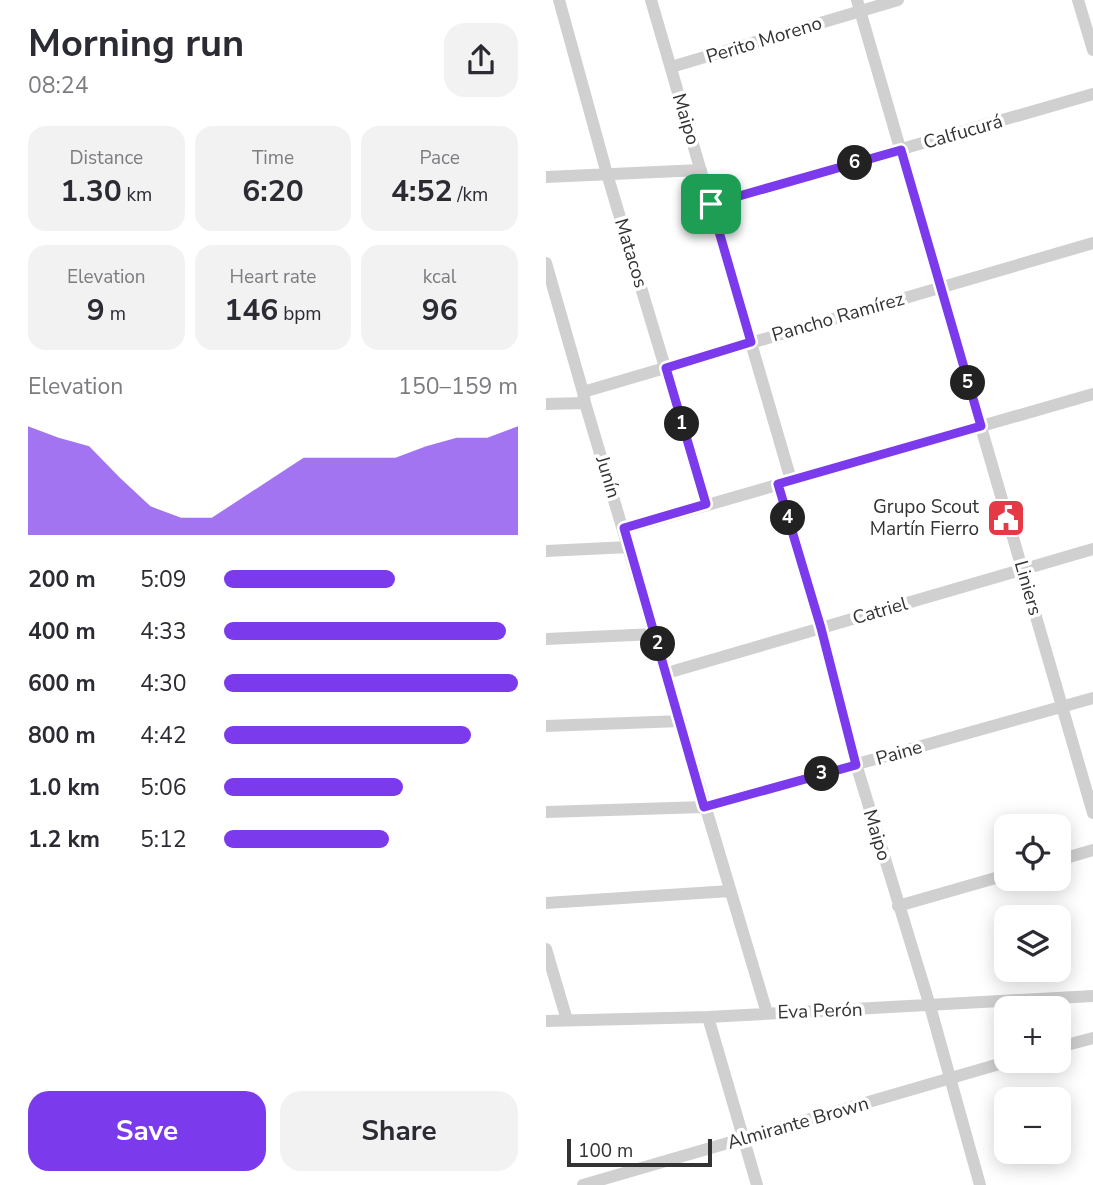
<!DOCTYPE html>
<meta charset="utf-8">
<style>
body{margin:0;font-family:"Nunito Sans",sans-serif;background:#f2f2f3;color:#2b2b33;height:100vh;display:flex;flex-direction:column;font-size:26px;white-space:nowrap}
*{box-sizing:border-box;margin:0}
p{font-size:23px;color:#7c7c81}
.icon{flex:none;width:38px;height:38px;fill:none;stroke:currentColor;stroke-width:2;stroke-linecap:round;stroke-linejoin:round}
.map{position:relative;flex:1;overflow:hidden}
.details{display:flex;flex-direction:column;background:#fff;width:546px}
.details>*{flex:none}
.fabs{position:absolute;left:448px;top:814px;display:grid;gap:14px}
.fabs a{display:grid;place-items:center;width:77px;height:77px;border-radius:14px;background:#fff;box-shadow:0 4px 18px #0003;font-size:35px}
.scale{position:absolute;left:21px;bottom:18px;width:145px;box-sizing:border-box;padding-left:7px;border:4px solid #333;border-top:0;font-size:19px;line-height:24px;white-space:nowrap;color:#333;-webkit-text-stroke:5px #fff;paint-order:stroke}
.pin{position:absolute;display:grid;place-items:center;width:60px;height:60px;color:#fff;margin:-30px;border-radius:14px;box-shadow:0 4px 10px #0006}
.km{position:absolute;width:35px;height:35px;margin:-18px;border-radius:50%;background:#222;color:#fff;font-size:19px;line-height:35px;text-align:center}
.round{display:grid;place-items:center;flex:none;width:74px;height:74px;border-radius:21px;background:#f2f2f3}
.summary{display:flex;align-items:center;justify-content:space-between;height:119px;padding:0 28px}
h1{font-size:38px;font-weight:700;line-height:52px}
.stats{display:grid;grid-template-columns:repeat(3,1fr);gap:10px;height:119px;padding:7px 28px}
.stats div{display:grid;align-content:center;border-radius:18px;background:#f2f2f3;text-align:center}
.stats b{font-size:30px;font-weight:700}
.stats small{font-size:19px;font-weight:400}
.stats p{font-size:19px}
.chart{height:196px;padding:14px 28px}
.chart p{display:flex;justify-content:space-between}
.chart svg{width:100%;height:126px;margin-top:7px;fill:#7c3aed;opacity:.7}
.cta{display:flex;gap:14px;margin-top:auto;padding:14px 28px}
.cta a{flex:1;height:80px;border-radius:21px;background:#7c3aed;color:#fff;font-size:28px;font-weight:700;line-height:80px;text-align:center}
.cta a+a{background:#f2f2f3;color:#2b2b33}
ul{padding:0 28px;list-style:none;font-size:23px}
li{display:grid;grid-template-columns:112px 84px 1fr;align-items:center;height:52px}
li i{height:18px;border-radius:9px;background:#7c3aed}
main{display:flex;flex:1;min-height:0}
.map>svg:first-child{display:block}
</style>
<main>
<section class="details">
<div class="summary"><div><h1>Morning run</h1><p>08:24</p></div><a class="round"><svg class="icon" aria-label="share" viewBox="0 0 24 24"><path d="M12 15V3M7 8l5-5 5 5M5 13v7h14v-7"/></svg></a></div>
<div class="stats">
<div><p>Distance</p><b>1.30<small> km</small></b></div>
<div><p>Time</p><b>6:20</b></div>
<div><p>Pace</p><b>4:52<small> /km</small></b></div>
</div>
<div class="stats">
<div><p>Elevation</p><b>9<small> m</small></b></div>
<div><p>Heart rate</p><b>146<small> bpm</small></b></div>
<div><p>kcal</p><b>96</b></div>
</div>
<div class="chart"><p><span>Elevation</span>150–159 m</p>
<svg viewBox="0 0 160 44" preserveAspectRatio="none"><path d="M0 44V6L10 10L20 13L30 24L40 34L50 38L60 38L70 31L80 24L90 17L100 17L110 17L120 17L130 13L140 10L150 10L160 6V44z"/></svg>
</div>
<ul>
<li><b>200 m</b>5:09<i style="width:58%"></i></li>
<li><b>400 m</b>4:33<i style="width:96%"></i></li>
<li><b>600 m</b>4:30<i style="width:100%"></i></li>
<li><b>800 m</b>4:42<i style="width:84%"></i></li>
<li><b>1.0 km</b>5:06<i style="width:61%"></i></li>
<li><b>1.2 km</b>5:12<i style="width:56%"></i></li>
</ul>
<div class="cta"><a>Save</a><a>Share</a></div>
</section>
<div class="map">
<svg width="547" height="1185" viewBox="0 0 547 1185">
<rect width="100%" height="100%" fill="#fff"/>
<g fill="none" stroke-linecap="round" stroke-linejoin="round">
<path stroke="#d0d0d0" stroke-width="12" d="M13,0L61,174L160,504
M105,0L245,480
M311,0L547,813
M532,0L547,50
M125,67L352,0
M0,177L155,170
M165,204L547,94
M0,263L37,392L39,403L221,1013
M37,392L547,243
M0,404L39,403
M232,484L275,628L310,764L384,1006L434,1185
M78,529L547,394
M0,551L83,547
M0,639L109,634
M121,673L547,549
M0,726L135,721
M0,812L158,807L547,698
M513,860L547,850
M0,903L184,891
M352,906L460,875
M0,949L21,1020
M162,1017L211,1185
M0,1021L162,1017L547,996
M513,1047L547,1038
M37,1185L467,1060"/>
</g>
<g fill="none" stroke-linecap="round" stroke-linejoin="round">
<defs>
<path id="route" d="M355,150L435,426L232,484L275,628L310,765L158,807L78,528L160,504L120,368L205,342L165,204Z"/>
</defs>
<use href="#route" stroke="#fff" stroke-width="14"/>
<use href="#route" stroke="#7c3aed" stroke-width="9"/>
</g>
<defs>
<symbol id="civic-square" viewBox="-11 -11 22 22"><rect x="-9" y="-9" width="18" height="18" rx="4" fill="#e63946" stroke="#fff"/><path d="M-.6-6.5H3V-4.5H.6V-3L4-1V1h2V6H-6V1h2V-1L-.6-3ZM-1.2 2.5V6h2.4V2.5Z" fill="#fff"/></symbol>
</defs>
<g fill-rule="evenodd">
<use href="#civic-square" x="438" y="496" width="44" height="44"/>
</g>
<g text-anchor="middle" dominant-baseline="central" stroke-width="7" stroke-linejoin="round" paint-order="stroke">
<g font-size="19" fill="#333" stroke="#fff">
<text transform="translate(218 40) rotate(-17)">Perito Moreno</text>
<text transform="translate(140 119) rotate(73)">Maipo</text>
<text transform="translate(417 132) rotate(-16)">Calfucurá</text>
<text transform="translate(85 253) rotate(73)">Matacos</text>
<text transform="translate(292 317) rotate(-16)">Pancho Ramírez</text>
<text transform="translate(62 477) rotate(73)">Junín</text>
<text transform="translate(482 588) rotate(74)">Liniers</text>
<text transform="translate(334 611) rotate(-16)">Catriel</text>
<text transform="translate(353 753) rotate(-16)">Paine</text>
<text transform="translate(331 835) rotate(73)">Maipo</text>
<text transform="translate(274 1011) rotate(-2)">Eva Perón</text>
<text transform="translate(252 1123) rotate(-16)">Almirante Brown</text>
</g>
<g font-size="19" fill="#333" stroke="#fff" text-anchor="end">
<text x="433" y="507">Grupo Scout<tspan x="433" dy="22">Martín Fierro</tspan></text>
</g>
</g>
</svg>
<div class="fabs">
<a><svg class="icon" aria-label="locate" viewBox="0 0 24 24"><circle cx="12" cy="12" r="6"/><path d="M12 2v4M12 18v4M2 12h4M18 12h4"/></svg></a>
<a><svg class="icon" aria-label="layers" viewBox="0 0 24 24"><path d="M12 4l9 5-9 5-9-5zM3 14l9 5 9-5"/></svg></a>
<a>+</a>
<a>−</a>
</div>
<div class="scale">100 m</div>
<div class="pin" style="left:165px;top:204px;background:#1e9e55"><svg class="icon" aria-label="arrive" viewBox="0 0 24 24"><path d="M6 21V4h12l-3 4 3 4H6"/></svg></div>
<b class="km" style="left:136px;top:424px">1</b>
<b class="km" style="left:112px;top:644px">2</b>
<b class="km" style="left:276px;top:774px">3</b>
<b class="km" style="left:242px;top:518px">4</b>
<b class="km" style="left:422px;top:383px">5</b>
<b class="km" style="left:309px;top:163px">6</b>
</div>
</main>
